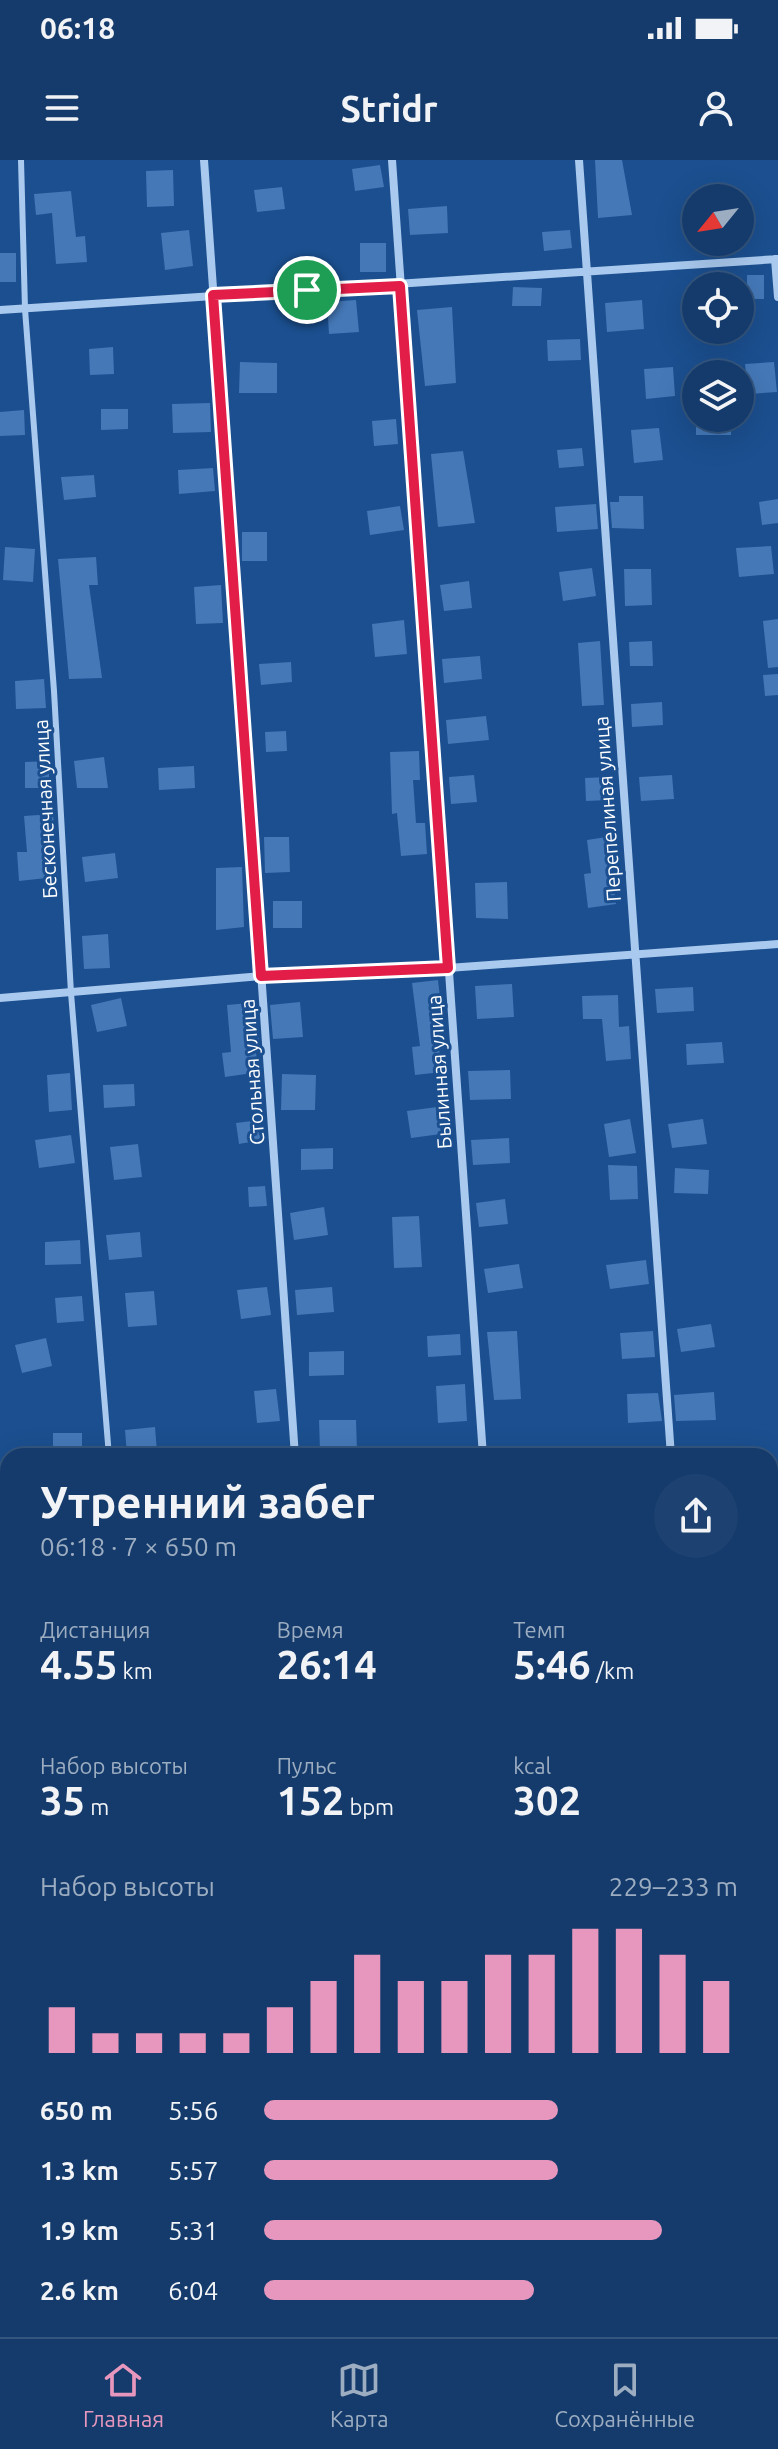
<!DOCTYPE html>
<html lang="ru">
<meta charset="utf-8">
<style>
body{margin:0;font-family:Ubuntu,sans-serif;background:#1d4271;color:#f1f3f6;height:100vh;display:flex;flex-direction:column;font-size:30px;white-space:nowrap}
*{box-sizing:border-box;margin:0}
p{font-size:26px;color:#9dadc1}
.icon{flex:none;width:44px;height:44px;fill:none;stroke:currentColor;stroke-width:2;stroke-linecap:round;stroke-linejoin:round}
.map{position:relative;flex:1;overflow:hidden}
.sheet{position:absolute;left:0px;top:1288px;width:778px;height:890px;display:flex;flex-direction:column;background:#143b6b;border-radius:24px 24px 0 0;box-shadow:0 8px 32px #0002,0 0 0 2px #33557e}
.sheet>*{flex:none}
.needle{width:52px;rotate:240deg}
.buttons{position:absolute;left:682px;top:24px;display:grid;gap:16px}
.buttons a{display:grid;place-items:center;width:72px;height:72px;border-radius:50%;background:#143b6b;box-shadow:0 8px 32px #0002,0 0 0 2px #33557e;font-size:40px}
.pin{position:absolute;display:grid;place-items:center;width:68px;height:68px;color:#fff;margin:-34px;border:4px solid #fff;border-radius:50%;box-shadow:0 2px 8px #0007}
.round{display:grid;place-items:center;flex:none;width:84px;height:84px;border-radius:42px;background:#1d4271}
.head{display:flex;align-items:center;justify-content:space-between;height:136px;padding:0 40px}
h1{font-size:44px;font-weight:600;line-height:60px}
.metrics{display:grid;grid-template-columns:repeat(3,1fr);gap:12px;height:136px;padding:8px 40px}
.metrics div{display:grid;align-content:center}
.metrics b{font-size:40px;font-weight:600}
.metrics small{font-size:22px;font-weight:400}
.metrics p{font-size:22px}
.chart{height:224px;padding:16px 40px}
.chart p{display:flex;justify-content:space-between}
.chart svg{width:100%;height:144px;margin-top:8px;stroke:#e797bd;stroke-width:6}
ul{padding:0 40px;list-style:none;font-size:26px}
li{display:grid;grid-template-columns:128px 96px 1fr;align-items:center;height:60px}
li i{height:20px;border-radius:10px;background:#e797bd}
.status{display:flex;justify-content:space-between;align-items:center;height:56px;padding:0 40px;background:#143b6b;direction:ltr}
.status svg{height:22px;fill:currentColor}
header{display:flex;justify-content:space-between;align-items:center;height:104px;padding:0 40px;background:#143b6b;font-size:36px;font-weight:600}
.menu{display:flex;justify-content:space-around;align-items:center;height:112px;border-top:2px solid #33557e;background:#143b6b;font-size:22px;color:#9dadc1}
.menu a{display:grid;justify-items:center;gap:4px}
.menu .active{color:#e797bd}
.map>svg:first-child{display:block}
</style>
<div class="status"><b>06:18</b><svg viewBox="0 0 49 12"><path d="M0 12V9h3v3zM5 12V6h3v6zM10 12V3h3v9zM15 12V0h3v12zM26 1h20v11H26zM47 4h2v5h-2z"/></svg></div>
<header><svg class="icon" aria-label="menu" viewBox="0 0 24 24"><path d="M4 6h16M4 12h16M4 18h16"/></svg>Stridr<svg class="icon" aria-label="person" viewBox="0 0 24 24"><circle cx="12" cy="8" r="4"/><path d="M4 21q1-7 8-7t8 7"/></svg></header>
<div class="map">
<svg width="778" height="2177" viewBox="0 0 778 2177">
<rect width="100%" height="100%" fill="#1b4f8f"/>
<path fill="#4478b7" d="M595,0H622L632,55L598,58Z
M380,5L384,27L355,31L352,9Z
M173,10L174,46L147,47L146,11Z
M282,27L285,49L257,52L254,30Z
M71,31L76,77L85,76L87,102L56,104L52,53L36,55L34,34Z
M447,46L448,73L410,75L408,49Z
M189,70L193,106L165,110L161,73Z
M570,70L572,88L544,91L542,72Z
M360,83H386V112H360Z
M0,93H16V122H0Z
M747,115H764V139H747Z
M513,127L542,128L541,146H512Z
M356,140L359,172L329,174L327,142Z
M642,140L644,169L607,172L605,143Z
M452,147L456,223L425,226L417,150Z
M580,179L581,200L548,201L547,180Z
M113,187L114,214L90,215L89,189Z
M240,202L277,203V233H239Z
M774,202L777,232L748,234L745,204Z
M673,207L675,236L646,239L644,209Z
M210,243L211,272L173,273L172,244Z
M101,249H128V269L101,270Z
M24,250L25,275L0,276V252Z
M696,258H731V275H696Z
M396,259L398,284L374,286L372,261Z
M659,268L663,300L634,303L631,270Z
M582,288L584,306L559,308L557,290Z
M463,291L475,363L438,367L431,294Z
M213,308L215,331L179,334L178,310Z
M94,315L96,337L64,340L61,317Z
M619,336H643L644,369L612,368L610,342H619Z
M778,339V363L762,365L759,342Z
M596,344L598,369L557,372L555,347Z
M400,346L404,370L370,375L367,351Z
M242,372H267V401H242Z
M771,386L774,414L739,417L736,388Z
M5,387L35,389L33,422L3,420Z
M96,397L98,425H89L102,518L69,519L58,399Z
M592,408L596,436L563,441L559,412Z
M624,409H651L652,445L625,446Z
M469,421L472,448L444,451L440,425Z
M221,425L223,463L196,464L194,427Z
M778,459V507L768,508L763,461Z
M404,460L407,494L375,497L372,464Z
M600,481L604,545L582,546L578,483Z
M652,481L653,506H630L629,482Z
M480,496L482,519L444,523L442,499Z
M291,502L292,522L261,525L259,504Z
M778,514V535L765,536L763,515Z
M44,519L46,548L16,549L15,521Z
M662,542L663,565L632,567L631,544Z
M486,556L489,580L448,584L446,560Z
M286,571L287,591L266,592L265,572Z
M419,591L420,620H413L416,663H425L427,694L401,696L397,653L392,654L390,592Z
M104,597L108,628H77L74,601Z
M49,601V628H25V602Z
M194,606L195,628L159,630L158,608Z
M474,615L477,642L451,644L449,617Z
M672,615L674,639L641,641L639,617Z
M608,617L609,640L586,641L585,618Z
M53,654L55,678L43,679L47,718L19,721L17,692H27L24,656Z
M613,676L616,698L610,699L616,744L588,748L584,714L591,713L587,680Z
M264,677H289L290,712L265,713Z
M115,693L118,718L85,722L82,697Z
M242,707L244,767L216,770V708Z
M507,722L508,759L476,758L475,723Z
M273,741H302V768H273Z
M108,774L110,808L84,809L82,776Z
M438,820L443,863L436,864L442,912L415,915L412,887L420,886L412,823Z
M512,824L514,857L477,859L475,826Z
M693,827L694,851L657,853L655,829Z
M618,835L619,867L629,866L631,899L606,901L602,859H583L582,836Z
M121,838L127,866L97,872L91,845Z
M300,842L303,877L273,879L270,845Z
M250,843V846H256L259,880L254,881L259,912L225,917L222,893L231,892L227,845Z
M722,882L724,903L687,905L686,884Z
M510,910L511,939L470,940L468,911Z
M70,913L72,950L49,952L47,915Z
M282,914L316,915L315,950H281Z
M134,924L135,946L104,948L103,925Z
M437,947L441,974L411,978L407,951Z
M630,959L636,993L609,997L604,964Z
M703,959L707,984L672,988L668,964Z
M259,960L262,980L239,984L236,963Z
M71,975L75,1003L39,1008L35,980Z
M509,978L510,1003L473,1005L471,980Z
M138,984L142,1017L114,1020L110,987Z
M333,988V1009L301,1010V989Z
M608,1005L637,1006L638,1039L610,1040Z
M675,1008L709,1010L708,1034L674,1033Z
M265,1026L267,1046L249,1047L248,1027Z
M505,1039L508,1064L479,1067L476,1043Z
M324,1047L328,1075L294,1080L290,1053Z
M419,1056L422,1107L394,1108L392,1057Z
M140,1072L142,1097L109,1100L106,1075Z
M80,1080L81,1104L45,1105V1082Z
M646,1100L649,1124L610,1129L606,1105Z
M519,1104L523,1128L488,1133L484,1109Z
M267,1127L271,1155L241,1159L237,1130Z
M332,1127L334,1152L297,1155L295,1130Z
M154,1131L157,1165L128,1167L125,1133Z
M82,1136L84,1161L57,1163L55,1138Z
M711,1164L715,1187L681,1192L677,1169Z
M517,1171L521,1239L494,1240L487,1172Z
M653,1171L655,1197L622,1199L620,1173Z
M460,1174L461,1195L428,1197L427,1176Z
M46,1178L52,1206L22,1213L15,1185Z
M344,1191V1215L309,1216V1192Z
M465,1224L467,1261L438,1263L436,1226Z
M276,1229L280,1261L257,1263L254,1231Z
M714,1232L716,1260L676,1261L674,1235Z
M658,1233L662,1261L628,1263L627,1234Z
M319,1260H356L357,1291H320Z
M155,1267L157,1292L127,1295L125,1270Z
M53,1273H82V1296H53Z"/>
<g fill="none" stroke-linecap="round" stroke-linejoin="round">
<path stroke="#a9c9ee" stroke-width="3" stroke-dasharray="4 6" stroke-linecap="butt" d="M12,2177L22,2170"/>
<path stroke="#a9c9ee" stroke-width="6" d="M21,0L25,149L54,531L71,833L109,1296
M770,1748L778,1747
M0,1782L8,1781"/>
<path stroke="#a9c9ee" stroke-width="8" d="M204,0L295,1296
M392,0L483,1296
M579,0L671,1296
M775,99L778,137
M0,150L778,99
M0,838L261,816L448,808L778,784"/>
</g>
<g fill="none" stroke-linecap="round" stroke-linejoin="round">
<defs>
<path id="route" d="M400,126L448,808L261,816L213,135Z"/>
</defs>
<use href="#route" stroke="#fff" stroke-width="16"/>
<use href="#route" stroke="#e11d48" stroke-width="10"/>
</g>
<g text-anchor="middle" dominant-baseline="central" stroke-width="6" stroke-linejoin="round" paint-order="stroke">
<g font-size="20" fill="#fff" stroke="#1b4f8f">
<text transform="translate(45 649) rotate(-93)">Бесконечная улица</text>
<text transform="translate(607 649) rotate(-94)">Перепелиная улица</text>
<text transform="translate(252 912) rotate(-94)">Стольная улица</text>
<text transform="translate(439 912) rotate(-94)">Былинная улица</text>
</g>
</g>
</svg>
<div class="buttons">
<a><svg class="needle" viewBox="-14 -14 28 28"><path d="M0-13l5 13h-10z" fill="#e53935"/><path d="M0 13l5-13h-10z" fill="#9dadc1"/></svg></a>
<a><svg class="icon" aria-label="locate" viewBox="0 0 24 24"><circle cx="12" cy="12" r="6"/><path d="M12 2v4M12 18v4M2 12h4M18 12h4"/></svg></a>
<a><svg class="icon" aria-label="layers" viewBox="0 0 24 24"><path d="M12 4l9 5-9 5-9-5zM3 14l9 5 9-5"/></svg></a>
</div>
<div class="pin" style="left:307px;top:130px;background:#1e9e55"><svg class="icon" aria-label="arrive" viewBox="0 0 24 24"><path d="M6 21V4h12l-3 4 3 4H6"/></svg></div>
<section class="sheet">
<div class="head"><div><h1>Утренний забег</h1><p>06:18 · 7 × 650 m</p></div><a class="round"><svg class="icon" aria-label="share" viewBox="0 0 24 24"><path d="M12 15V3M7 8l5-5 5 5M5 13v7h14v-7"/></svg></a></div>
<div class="metrics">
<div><p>Дистанция</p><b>4.55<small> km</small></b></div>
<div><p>Время</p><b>26:14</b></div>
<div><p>Темп</p><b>5:46<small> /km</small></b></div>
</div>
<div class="metrics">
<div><p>Набор высоты</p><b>35<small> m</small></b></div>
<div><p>Пульс</p><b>152<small> bpm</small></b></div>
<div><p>kcal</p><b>302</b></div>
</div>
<div class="chart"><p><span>Набор высоты</span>229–233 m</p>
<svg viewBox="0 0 160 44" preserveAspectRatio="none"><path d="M5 44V30M15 44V38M25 44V38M35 44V38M45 44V38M55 44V30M65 44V22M75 44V14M85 44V22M95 44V22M105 44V14M115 44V14M125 44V6M135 44V6M145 44V14M155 44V22"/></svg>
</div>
<ul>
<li><b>650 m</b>5:56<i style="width:62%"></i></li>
<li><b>1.3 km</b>5:57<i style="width:62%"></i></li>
<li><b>1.9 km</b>5:31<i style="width:84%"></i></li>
<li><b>2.6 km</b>6:04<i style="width:57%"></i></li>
</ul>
</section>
</div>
<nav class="menu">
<a class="active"><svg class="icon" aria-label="home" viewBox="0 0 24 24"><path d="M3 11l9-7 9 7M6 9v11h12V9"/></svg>Главная</a>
<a><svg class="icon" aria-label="map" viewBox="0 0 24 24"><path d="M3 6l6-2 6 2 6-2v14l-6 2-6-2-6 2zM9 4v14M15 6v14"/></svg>Карта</a>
<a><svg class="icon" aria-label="saved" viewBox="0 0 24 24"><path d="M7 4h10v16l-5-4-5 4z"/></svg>Сохранённые</a>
</nav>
